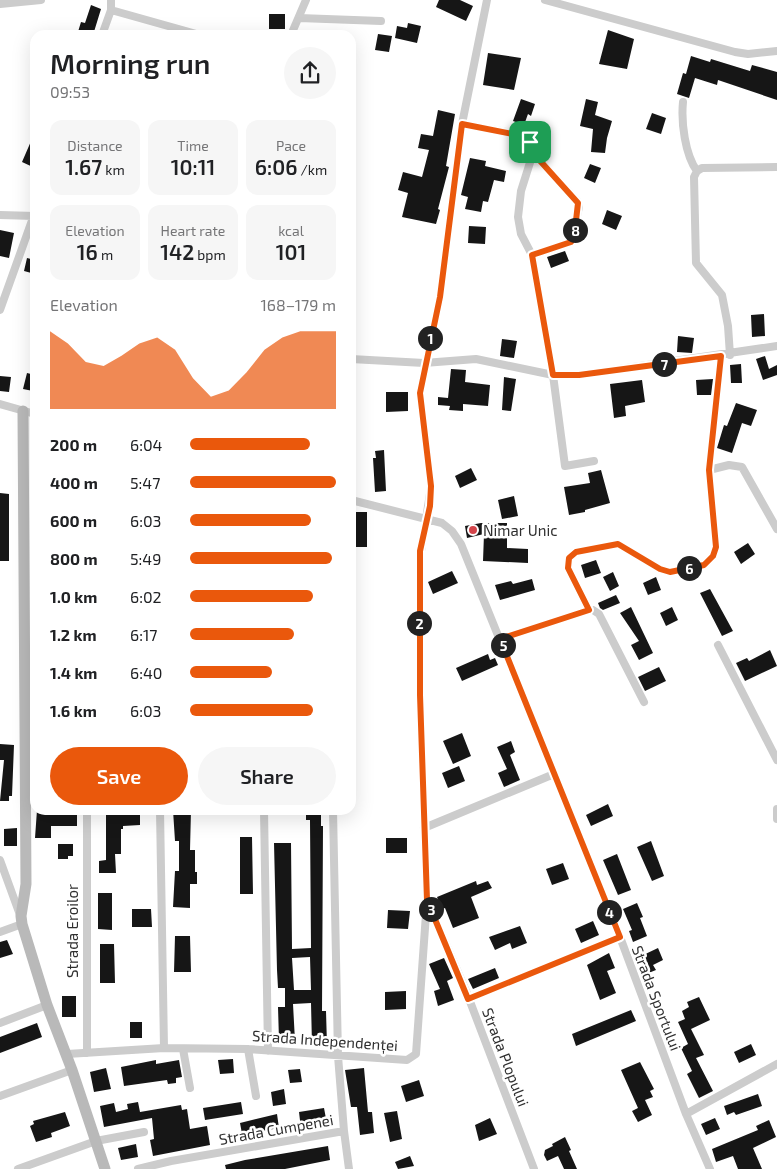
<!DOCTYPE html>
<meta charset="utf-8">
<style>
body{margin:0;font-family:"Exo 2",sans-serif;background:#f6f6f6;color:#202124;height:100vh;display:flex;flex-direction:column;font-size:19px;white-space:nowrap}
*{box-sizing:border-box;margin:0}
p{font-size:16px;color:#757577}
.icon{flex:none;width:28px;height:28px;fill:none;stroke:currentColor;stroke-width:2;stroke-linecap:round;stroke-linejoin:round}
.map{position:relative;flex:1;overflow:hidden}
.panel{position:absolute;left:30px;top:30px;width:326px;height:785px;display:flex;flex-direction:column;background:#fff;border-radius:15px;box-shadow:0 5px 20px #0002}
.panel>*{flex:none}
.pin{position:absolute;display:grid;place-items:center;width:42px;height:42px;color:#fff;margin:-21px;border-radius:10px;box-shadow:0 2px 8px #0006}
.km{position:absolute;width:25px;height:25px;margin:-12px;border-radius:50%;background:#222;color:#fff;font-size:14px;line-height:25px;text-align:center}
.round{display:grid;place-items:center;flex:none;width:52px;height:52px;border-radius:26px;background:#f6f6f6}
.headline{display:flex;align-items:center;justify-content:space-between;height:85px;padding:0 20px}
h1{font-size:28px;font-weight:600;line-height:38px}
.metrics{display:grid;grid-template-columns:repeat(3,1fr);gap:8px;height:85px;padding:5px 20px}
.metrics div{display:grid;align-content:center;border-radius:12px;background:#f6f6f6;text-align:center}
.metrics b{font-size:21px;font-weight:600}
.metrics small{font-size:14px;font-weight:400}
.metrics p{font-size:14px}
.chart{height:140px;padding:10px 20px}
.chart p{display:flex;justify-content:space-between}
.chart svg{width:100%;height:90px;margin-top:5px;fill:#ea580c;opacity:.7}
.primary-button{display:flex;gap:10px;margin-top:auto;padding:10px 20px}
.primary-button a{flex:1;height:58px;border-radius:30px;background:#ea580c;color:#fff;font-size:20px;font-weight:600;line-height:58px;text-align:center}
.primary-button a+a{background:#f6f6f6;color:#202124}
ul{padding:0 20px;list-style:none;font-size:16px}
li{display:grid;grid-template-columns:80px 60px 1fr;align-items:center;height:38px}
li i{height:12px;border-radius:6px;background:#ea580c}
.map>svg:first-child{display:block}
</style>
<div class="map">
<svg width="777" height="1169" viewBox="0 0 777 1169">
<rect width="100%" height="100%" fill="#fff"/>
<path fill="#161616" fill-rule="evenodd" d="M439,0H460L473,6L466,21L436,7Z
M91,5L101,9L93,35H77L81,22L85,23Z
M269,14H285V29H269Z
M408,23L421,26L417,43L395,38L397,26L407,28Z
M608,30L634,39L627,69L599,64Z
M378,34L392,36L389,52L375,50Z
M488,53L521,58L514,90L483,85Z
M691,56L710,62L711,59L750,71L752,65L777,72V100L718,80L717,85L695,78L689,98L677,94L683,73L686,74Z
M521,99L535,104L531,116L528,114L524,125L513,121Z
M586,99L598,102L595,115L612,121L607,138L605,153L591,152L593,129L580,126Z
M438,110L455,114L446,166L449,167L438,209L440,210L436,224L402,217L408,193L398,190L403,172L422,177L429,150L418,148L421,134L433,136Z
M652,113L666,118L661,134L646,129Z
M35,132V168L22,162Z
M470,158L486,161L485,166L506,171L504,182L494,180L488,202L483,201L481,212L465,209L468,197L461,195Z
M590,164L601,168L595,183L584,178Z
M607,210L622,216L616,230L602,224Z
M469,226L486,227L485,244L468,243Z
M0,230L14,233L9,258L0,256Z
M565,251L569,261L551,268L547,257Z
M27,258L35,260V274L24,271Z
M764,314L765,336L752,337L751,315Z
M678,336L694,338L692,353L677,352Z
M502,339L517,341L514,358L500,356Z
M765,356L769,369L777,365V375L763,380L756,359Z
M741,364L742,383H731L730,365Z
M451,369L466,370L465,382L490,385L488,406L463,404V411L449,410L450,406L438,405V397L448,398Z
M27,373L35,375L33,391L23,389Z
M0,376L11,377L9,392L0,391Z
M504,377L516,379L511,411L502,410Z
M713,379L711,395H697L696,380Z
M642,380L645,402L625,406L626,416L614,418L610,384Z
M386,392H408V411L386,412Z
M736,403L757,410L751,426L742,423L732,453L717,448L724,425L727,426Z
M384,450L386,491L375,492L373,458H376L375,451Z
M471,468L477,480L460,488L455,476Z
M601,470L610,503L585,510V512L569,515L564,487L590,483L588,473Z
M0,493L9,494V561H0Z
M514,496L518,516L502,519L498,500Z
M356,512H367V547H356Z
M481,523H507V548L528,549V563L483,561L484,534L467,538L465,526Z
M748,543L755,554L741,564L734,552Z
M596,560L601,573L585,578L581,565Z
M452,571L458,583L433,594L428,582Z
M613,572L619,586L610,591L603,577Z
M656,577L661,590L648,595L643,583Z
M532,579L535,590L500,600L495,585L511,581L513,584Z
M710,589L733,631L722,636L700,593Z
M616,595L620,603L603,610L600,608L598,603Z
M631,607L653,653L639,660L631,645L639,641L620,613Z
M672,607L678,620L666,626L660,613Z
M770,650L777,666L745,681L736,663L747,658L749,661Z
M488,654L490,660L495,658L498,665L462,681L456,668Z
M659,667L666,681L645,691L638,677Z
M462,733L471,756L453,764L443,741Z
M511,741L515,752L510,755L520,780L504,787L498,773L507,769L497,747Z
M0,744L14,745L12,796H9V801H0L4,760H0Z
M459,766L465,781L448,788L442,773Z
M608,804L613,816L591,826L586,815Z
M37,810L77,812V826H51V838H35Z
M173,810H191L190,850H195V872H197V884H190V908L173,907L175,871H179V841H175Z
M306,810H321V826H323L322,1011H326L327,1045H312L311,1003L293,1004L295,1041L279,1040L278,1007H285V988H278L277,970L274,843H291L292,949L311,948L310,820H306ZM310,957L311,990H294L292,958Z
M140,813V825L123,826V829H121V854H115L116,873H99V861L106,860V815Z
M17,828V846H4V829Z
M240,837H252L253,894H240Z
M386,838H407V853H386Z
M651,841L664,876L652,881L637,847Z
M58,844H73V856H68V859H58Z
M617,854L631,890L618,895L603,860Z
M563,863L569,879L552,885L546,869Z
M476,881L477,885L488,881L492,888L471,897L479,918L453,928L445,908L442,909L437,897Z
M98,893H112V930L98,929Z
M637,903L643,917L640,918L647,936L633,942L629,931L632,930L623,909Z
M132,909H151L152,927H132Z
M388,910L410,911L408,929L387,928Z
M593,921L599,935L581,943L575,929Z
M520,926L527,943L512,949L510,943L495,950L489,937Z
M175,936H190L191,972H174Z
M7,940L13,954L0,958V942Z
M100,944H114L115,983H100Z
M658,948L663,960L653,965L656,970L646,974L639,957Z
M609,953L615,968L607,971L616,993L600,1000L587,965Z
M444,958L453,978L447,981L454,1000L438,1006L434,991L440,989L429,964Z
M495,968L499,978L473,989L468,979Z
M406,991V1009L385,1010V992Z
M62,996H76V1017H62Z
M699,997L710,1020L691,1029L704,1055L696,1058L713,1091L699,1098L687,1074L692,1071L681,1048L688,1044L678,1022L685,1019L682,1011L689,1007L687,1002Z
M631,1010L636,1021L576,1046L572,1034Z
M130,1022H142V1038H130Z
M37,1023L42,1037L0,1053V1037Z
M751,1044L756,1055L739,1063L734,1052Z
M233,1059L234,1073L220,1074L218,1060Z
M156,1060V1064L179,1060L182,1077L176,1078V1083L168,1084L167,1080L124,1086L121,1067Z
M640,1062L654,1089L650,1091L653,1097L645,1100L652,1115L638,1122L632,1111L638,1108L621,1070Z
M106,1068L111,1089L94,1092L90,1072Z
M364,1068L368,1112H372L374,1133L360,1135L357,1107H351L345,1070Z
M300,1069L302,1082L290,1083L288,1070Z
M419,1080L424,1096L406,1102L401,1086Z
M284,1089L286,1104L273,1106L271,1092Z
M758,1094L762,1106L736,1115L734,1112L727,1115L724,1106Z
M138,1102L140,1112L181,1105L182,1110L187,1109L190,1129L207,1126L210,1145L153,1156L150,1140L154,1139L152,1118L104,1127L100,1106L114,1103L116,1112L128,1109L127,1104Z
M241,1102L243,1114L205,1120L203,1108Z
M324,1108L327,1124L301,1129L299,1112Z
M397,1111L402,1139L390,1142L384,1113Z
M65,1112L70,1126L51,1133L52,1137L36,1142L30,1126L34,1124L33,1121Z
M277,1114L279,1128L257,1132L258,1136L243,1139L240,1123Z
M490,1118L497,1134L479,1141L475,1125Z
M715,1118L720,1129L706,1135L701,1124Z
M769,1120L776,1137L753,1148L762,1169H738L733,1156L716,1162L712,1149L758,1130L756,1126Z
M565,1137L571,1150L569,1151L577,1169H564L558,1156L547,1161L544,1155L545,1150L553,1146L552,1144Z
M136,1144L138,1157L121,1160L118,1148Z
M328,1146L330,1160L285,1169H226L225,1165L245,1160Z
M410,1156L414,1166L398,1169L395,1162Z"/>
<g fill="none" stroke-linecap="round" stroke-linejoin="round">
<path stroke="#ccc" stroke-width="8" d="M545,0L735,52L748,54L777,51
M0,4L41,0
M111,10L200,35
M299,18L381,21
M102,35L111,10V0
M291,35L306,0
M683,102C681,122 685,155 697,171
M462,124L523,135L529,142L533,153L521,191L518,217L521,234L532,255L553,375L565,466L594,461
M0,215L35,216
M532,255L571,242L579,207L577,201L533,153
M0,310L35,212
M730,355L728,326L722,295L696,263L694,177L697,171L702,168L777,167
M351,359L424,363L476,359L553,375H579L777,346
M0,404L35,414
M709,470L729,465L742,467L777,529
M351,500L442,523L452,531L461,544L620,937L686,1114L710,1169
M589,610H593L599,614L644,702
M500,639L589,610L568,568L569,558L575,552L618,544L660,569L670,572L704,565L713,556L716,547L709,470L721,356
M718,645L777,760
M777,809V819
M87,810V1053
M160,810L164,1048
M264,810L268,1051
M424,828L554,774
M0,860L20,915
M428,902L466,991L534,1169
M0,932L22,924
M469,999L620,937
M0,1023L47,1005
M183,1049L190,1088
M248,1049L256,1096
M67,1054L164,1048L248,1049L407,1060L416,1054L427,900L420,695L419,564L431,487L420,393L440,297L462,124L487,0
M0,1096L72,1070
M686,1114L777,1064
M344,1131L349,1169
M18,1169L96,1141L144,1132
M138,1169L171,1161L344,1131L338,1056L333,810"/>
<path stroke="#b9b9b9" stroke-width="11" d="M23,411L26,884L21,916L22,924L47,1005L72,1070L105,1169"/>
</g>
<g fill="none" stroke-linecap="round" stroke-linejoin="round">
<defs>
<path id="route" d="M462,124L523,136L530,142L533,153L578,203L574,238L571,242L532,255L553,375H579L721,356L709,470L716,547L713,556L704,565L670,572L660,569L618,544L576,552L569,558L568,568L589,610L500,639L620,937L468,999L427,900L420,695V551L430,506L431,486L420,393L440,297Z"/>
</defs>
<use href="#route" stroke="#fff" stroke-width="10"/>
<use href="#route" stroke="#ea580c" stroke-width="6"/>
</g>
<circle fill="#d3444a" stroke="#fff" stroke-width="2" cx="473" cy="530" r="5"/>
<g text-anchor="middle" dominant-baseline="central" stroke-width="5" stroke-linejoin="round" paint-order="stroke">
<g font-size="15" fill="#2f2f2f" stroke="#fff" text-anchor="start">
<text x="483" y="530">Nimar Unic</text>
</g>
<g font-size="15" fill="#2f2f2f" stroke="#fff">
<text transform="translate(72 931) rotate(-90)">Strada Eroilor</text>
<text transform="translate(657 998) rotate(69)">Strada Sportului</text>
<text transform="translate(325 1040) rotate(4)">Strada Independenței</text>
<text transform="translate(506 1057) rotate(69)">Strada Plopului</text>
<text transform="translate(276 1129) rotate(-10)">Strada Cumpenei</text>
</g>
</g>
</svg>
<div class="pin" style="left:530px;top:142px;background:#1e9e55"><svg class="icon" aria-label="arrive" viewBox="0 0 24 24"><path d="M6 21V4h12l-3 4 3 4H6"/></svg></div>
<b class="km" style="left:430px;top:338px">1</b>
<b class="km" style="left:419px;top:623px">2</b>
<b class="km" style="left:431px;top:909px">3</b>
<b class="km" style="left:609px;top:912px">4</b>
<b class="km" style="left:503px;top:645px">5</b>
<b class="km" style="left:689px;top:568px">6</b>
<b class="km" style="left:664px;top:364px">7</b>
<b class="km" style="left:575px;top:230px">8</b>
<section class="panel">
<div class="headline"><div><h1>Morning run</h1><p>09:53</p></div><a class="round"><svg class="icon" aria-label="share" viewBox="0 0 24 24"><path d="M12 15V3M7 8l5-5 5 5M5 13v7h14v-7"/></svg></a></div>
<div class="metrics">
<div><p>Distance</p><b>1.67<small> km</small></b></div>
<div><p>Time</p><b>10:11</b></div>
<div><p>Pace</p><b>6:06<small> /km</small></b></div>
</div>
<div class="metrics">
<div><p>Elevation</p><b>16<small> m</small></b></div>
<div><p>Heart rate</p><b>142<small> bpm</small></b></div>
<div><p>kcal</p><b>101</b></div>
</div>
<div class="chart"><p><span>Elevation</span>168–179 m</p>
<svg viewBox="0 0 160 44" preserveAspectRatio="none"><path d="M0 44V6L10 12L20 21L30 23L40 18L50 12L60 9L70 15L80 29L90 38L100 35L110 26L120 15L130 9L140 6L150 6L160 6V44z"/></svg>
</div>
<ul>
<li><b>200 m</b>6:04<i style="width:82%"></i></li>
<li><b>400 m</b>5:47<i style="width:100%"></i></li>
<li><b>600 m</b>6:03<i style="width:83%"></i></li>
<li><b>800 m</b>5:49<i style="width:97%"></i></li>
<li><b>1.0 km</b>6:02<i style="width:84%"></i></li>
<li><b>1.2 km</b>6:17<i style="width:71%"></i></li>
<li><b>1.4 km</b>6:40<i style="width:56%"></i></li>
<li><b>1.6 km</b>6:03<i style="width:84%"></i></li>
</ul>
<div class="primary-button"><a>Save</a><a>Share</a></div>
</section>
</div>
